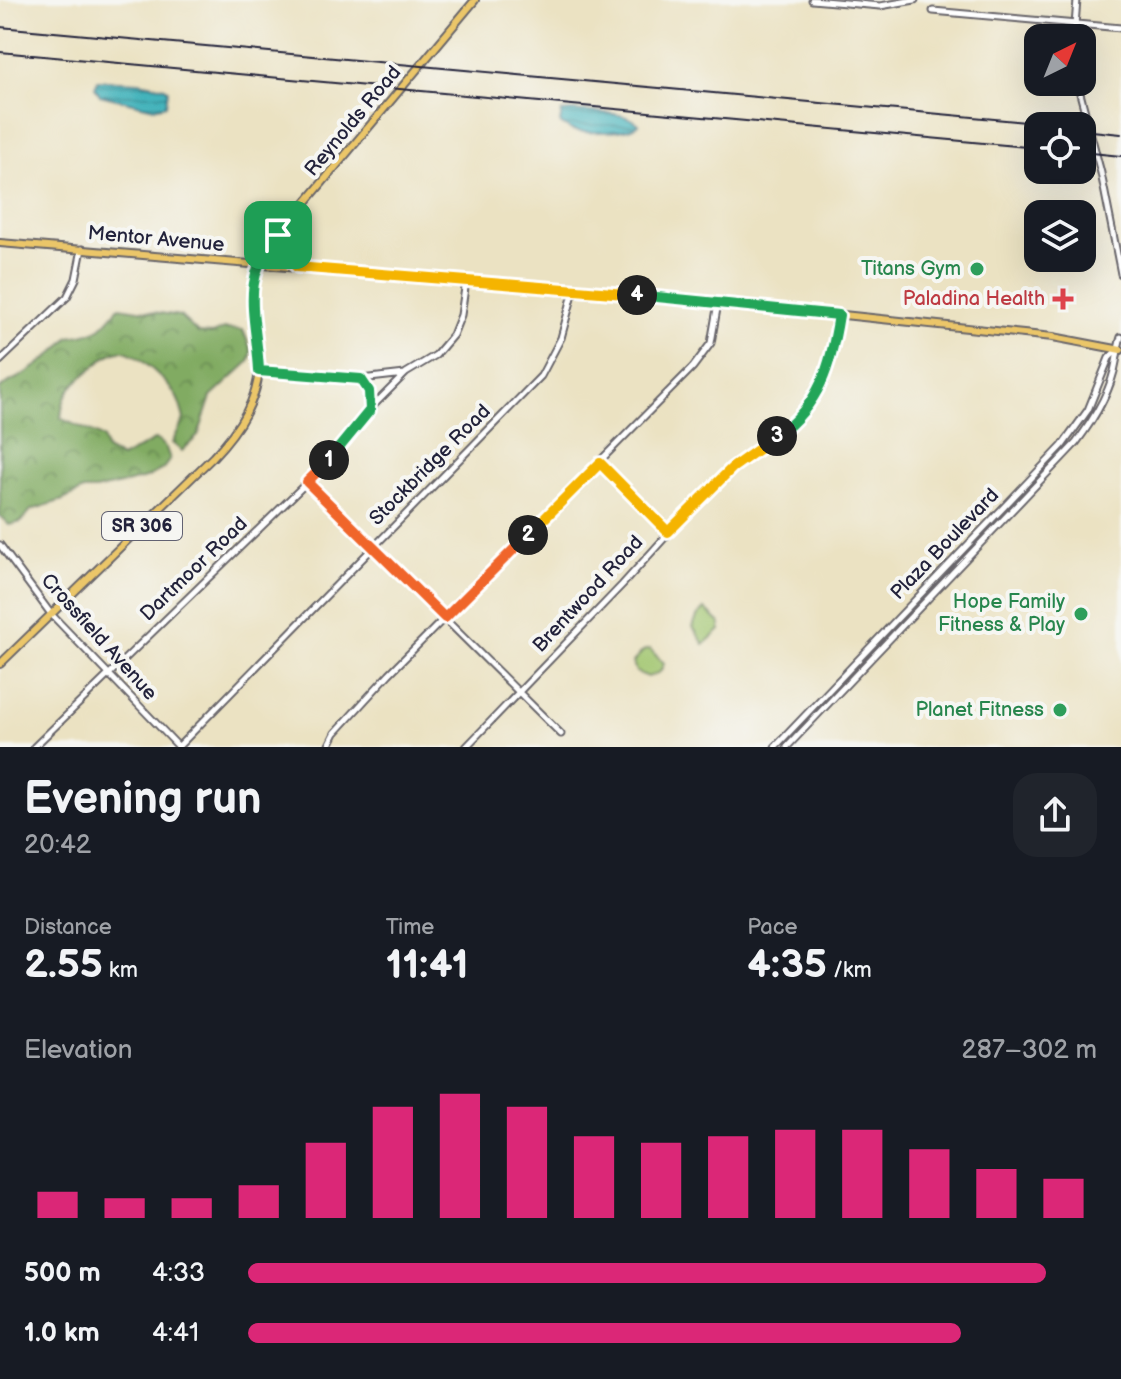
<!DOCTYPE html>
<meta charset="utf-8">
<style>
body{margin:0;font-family:"Balsamiq Sans",sans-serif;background:#20242c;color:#f1f3f6;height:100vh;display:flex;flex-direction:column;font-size:30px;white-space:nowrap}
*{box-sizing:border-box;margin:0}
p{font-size:26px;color:#9ea1a6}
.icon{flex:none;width:44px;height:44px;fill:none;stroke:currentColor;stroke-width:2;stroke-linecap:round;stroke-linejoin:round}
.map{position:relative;height:747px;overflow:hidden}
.side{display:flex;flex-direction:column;background:#171b24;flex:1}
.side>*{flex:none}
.needle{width:52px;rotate:43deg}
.fabs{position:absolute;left:1024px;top:24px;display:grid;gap:16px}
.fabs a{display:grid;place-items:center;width:72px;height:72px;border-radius:16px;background:#171b24;box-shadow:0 8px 32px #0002;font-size:40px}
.pin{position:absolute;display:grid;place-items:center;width:68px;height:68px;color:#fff;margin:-34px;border-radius:16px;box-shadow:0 4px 12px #0006}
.km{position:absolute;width:40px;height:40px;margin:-20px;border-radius:50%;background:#222;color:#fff;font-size:22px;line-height:40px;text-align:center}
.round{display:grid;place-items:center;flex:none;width:84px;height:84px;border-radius:24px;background:#20242c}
.overview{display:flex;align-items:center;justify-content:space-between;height:136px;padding:0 24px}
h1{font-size:44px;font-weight:700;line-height:60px}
.figures{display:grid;grid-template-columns:repeat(3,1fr);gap:12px;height:136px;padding:8px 24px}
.figures div{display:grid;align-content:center}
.figures b{font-size:40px;font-weight:700}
.figures small{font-size:22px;font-weight:400}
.figures p{font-size:22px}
.chart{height:224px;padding:16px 24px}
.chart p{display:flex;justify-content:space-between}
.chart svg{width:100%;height:144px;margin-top:8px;stroke:#db2777;stroke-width:6}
ul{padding:0 24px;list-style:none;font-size:26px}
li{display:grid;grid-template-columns:128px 96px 1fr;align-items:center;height:60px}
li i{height:20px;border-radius:10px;background:#db2777}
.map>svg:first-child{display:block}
</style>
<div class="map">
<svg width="1121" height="747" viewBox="0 0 1121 747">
<defs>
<pattern id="forest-crowns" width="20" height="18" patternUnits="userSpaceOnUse" patternTransform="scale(2)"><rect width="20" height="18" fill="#81ab62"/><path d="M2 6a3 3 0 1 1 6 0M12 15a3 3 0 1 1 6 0" fill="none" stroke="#698b52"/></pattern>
<pattern id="water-rules" width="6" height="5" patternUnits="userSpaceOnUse" patternTransform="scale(2)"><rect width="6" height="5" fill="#43b3bb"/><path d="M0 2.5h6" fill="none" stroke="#389199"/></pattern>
</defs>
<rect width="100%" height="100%" fill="#f6f6f2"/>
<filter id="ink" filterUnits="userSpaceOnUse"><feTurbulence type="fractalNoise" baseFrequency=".0125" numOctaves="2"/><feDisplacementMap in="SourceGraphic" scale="16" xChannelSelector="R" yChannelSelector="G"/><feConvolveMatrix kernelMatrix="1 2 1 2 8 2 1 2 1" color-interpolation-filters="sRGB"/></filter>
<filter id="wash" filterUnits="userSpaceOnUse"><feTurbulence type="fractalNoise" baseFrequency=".006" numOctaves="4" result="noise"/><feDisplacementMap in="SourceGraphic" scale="32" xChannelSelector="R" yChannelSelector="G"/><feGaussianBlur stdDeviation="1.8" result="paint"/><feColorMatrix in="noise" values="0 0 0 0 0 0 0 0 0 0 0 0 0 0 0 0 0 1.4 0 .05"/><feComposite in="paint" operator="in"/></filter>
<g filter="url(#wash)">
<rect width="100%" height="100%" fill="#ebe2c2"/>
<path fill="url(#forest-crowns)" stroke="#52664e" stroke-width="2" d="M119,307L180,316L198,333L212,334L224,329L243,330L252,352L249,362L211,397L198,436L182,451L172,443L184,419C182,412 180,402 176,396C168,383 134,348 119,351C107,353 97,365 88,372C69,388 63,393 61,418C75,426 89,429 103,438L106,450L121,458L156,439L166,448L170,459L163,469L146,478L95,490H83L63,500L31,510L21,522L9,525L0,516V389C7,382 14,380 23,375C41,364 56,353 69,337C99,333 101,329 119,307Z"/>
<path fill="#a2c670" stroke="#627456" stroke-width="2" d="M705,609L720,623V630L704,644L693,627L697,617Z
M650,649L664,664L660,672L648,677L636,672L633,662L643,651Z"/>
<path fill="url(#water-rules)" stroke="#326a7b" stroke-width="2" d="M98,80L139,82L165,87L168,90L166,105L154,108L100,95L95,87Z
M571,111C591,113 624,110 639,124C630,133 585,134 572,130C568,129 564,125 560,123L562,112Z"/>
</g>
<g filter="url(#ink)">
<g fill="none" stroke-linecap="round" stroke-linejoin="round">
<defs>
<path id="minor" d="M812,0L880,6L915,0
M933,11L1121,28
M1074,38L1077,0
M1077,82L1101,173L1121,274
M0,361L67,297L76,279L82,249
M259,371L361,379L405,374
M370,409L406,373L436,355L453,335L461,315L466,281
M600,463L668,532
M307,482L561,734
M0,545L51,614L178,746
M34,747L327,463L370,410L369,391L361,379
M178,747L541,376L561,338L574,290
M328,747L335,733L389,674L693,367L711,343L718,303
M466,747L622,585L706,492L732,468L785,430L809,405L824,382L839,315
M775,747L1062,446L1088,410L1109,358L1117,350
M787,747L1076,443C1094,419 1111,392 1116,362C1118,353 1118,346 1121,337"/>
<path id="major" d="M278,235L281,252L297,267
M0,243L786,309L1053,337L1121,350
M0,664L213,457C236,433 257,403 259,369C261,329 242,299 260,257L475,0"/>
</defs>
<use href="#minor" stroke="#68656a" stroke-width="9"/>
<use href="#major" stroke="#68656a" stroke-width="10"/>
<use href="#minor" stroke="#fff" stroke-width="5"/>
<use href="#major" stroke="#ebc669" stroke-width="6"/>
<path stroke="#22223b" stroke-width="2" d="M0,27L1069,126
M0,52L1038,148
M1082,130L1121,134
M1082,152L1121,156"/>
</g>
</g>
<g fill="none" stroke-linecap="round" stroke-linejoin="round" filter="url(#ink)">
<defs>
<path id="split-1" d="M278,235C238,279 257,319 259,371L361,379L369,391L370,410L329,460"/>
<path id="split-2" d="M329,460L307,482L445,618L528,535"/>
<path id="split-3" d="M528,535L600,463L668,532L732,468L777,436"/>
<path id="split-4" d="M637,295L839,315C831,366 820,404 777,436"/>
<path id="split-5" d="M278,235L281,252L297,267L637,295"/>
</defs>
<use href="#split-1" stroke="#fff" stroke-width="16"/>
<use href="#split-2" stroke="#fff" stroke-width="16"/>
<use href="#split-3" stroke="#fff" stroke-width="16"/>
<use href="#split-4" stroke="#fff" stroke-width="16"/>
<use href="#split-5" stroke="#fff" stroke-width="16"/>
<use href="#split-1" stroke="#22a559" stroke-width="10"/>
<use href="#split-2" stroke="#f0652b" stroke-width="10"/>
<use href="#split-3" stroke="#f5b400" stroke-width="10"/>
<use href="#split-4" stroke="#22a559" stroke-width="10"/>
<use href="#split-5" stroke="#f5b400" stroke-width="10"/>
</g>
<g fill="#2e9e5b" stroke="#f6f6f2" stroke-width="3">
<circle cx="977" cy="269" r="8"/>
<circle cx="1081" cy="614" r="8"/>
<circle cx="1060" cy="710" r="8"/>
</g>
<path fill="#e0444e" stroke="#f6f6f2" stroke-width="3" d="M1059 287h8v8h8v8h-8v8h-8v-8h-8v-8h8z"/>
<g text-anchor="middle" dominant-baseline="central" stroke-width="8" stroke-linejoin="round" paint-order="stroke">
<rect fill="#f6f6f2" stroke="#626272" stroke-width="2" x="102" y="512" width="80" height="28" rx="6"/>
<g font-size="18" font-weight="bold" fill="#22223b">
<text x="142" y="526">SR 306</text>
</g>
<g font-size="20" fill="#22223b" stroke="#f6f6f2">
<text transform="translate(353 121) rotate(-50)">Reynolds Road</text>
<text transform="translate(156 239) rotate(5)">Mentor Avenue</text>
<text transform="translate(430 465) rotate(-45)">Stockbridge Road</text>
<text transform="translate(945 544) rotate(-46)">Plaza Boulevard</text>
<text transform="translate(194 569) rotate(-44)">Dartmoor Road</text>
<text transform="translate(588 594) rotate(-47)">Brentwood Road</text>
<text transform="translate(99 637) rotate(48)">Crossfield Avenue</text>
</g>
<g font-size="20" fill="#27864d" stroke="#f6f6f2" text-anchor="end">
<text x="961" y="269">Titans Gym</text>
<text x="1065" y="602">Hope Family<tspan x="1065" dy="23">Fitness &amp; Play</tspan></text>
<text x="1044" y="710">Planet Fitness</text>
</g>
<g font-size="20" fill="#be3a42" stroke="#f6f6f2" text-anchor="end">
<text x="1045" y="299">Paladina Health</text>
</g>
</g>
</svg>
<div class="fabs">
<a><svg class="needle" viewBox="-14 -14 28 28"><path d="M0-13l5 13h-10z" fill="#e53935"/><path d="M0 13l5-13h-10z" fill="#9ea1a6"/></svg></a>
<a><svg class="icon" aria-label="locate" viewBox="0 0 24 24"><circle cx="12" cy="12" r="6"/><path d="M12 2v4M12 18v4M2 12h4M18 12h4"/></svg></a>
<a><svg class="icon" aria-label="layers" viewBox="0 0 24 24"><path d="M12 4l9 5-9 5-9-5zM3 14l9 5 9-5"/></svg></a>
</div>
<div class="pin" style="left:278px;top:235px;background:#1e9e55"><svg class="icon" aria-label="arrive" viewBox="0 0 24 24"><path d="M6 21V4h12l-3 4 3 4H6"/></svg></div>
<b class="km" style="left:329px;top:460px">1</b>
<b class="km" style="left:528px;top:535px">2</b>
<b class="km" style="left:777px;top:436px">3</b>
<b class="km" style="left:637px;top:295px">4</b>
</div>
<section class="side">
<div class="overview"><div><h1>Evening run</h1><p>20:42</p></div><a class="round"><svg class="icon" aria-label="share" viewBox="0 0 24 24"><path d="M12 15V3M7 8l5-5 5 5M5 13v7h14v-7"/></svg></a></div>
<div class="figures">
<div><p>Distance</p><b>2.55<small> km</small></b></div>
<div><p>Time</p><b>11:41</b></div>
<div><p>Pace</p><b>4:35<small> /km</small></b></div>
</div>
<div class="chart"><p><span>Elevation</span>287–302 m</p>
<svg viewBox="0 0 160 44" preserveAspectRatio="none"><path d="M5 44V36M15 44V38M25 44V38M35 44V34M45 44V21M55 44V10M65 44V6M75 44V10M85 44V19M95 44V21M105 44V19M115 44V17M125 44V17M135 44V23M145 44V29M155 44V32"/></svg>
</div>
<ul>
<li><b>500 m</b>4:33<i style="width:94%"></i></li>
<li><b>1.0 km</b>4:41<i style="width:84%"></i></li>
</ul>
</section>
